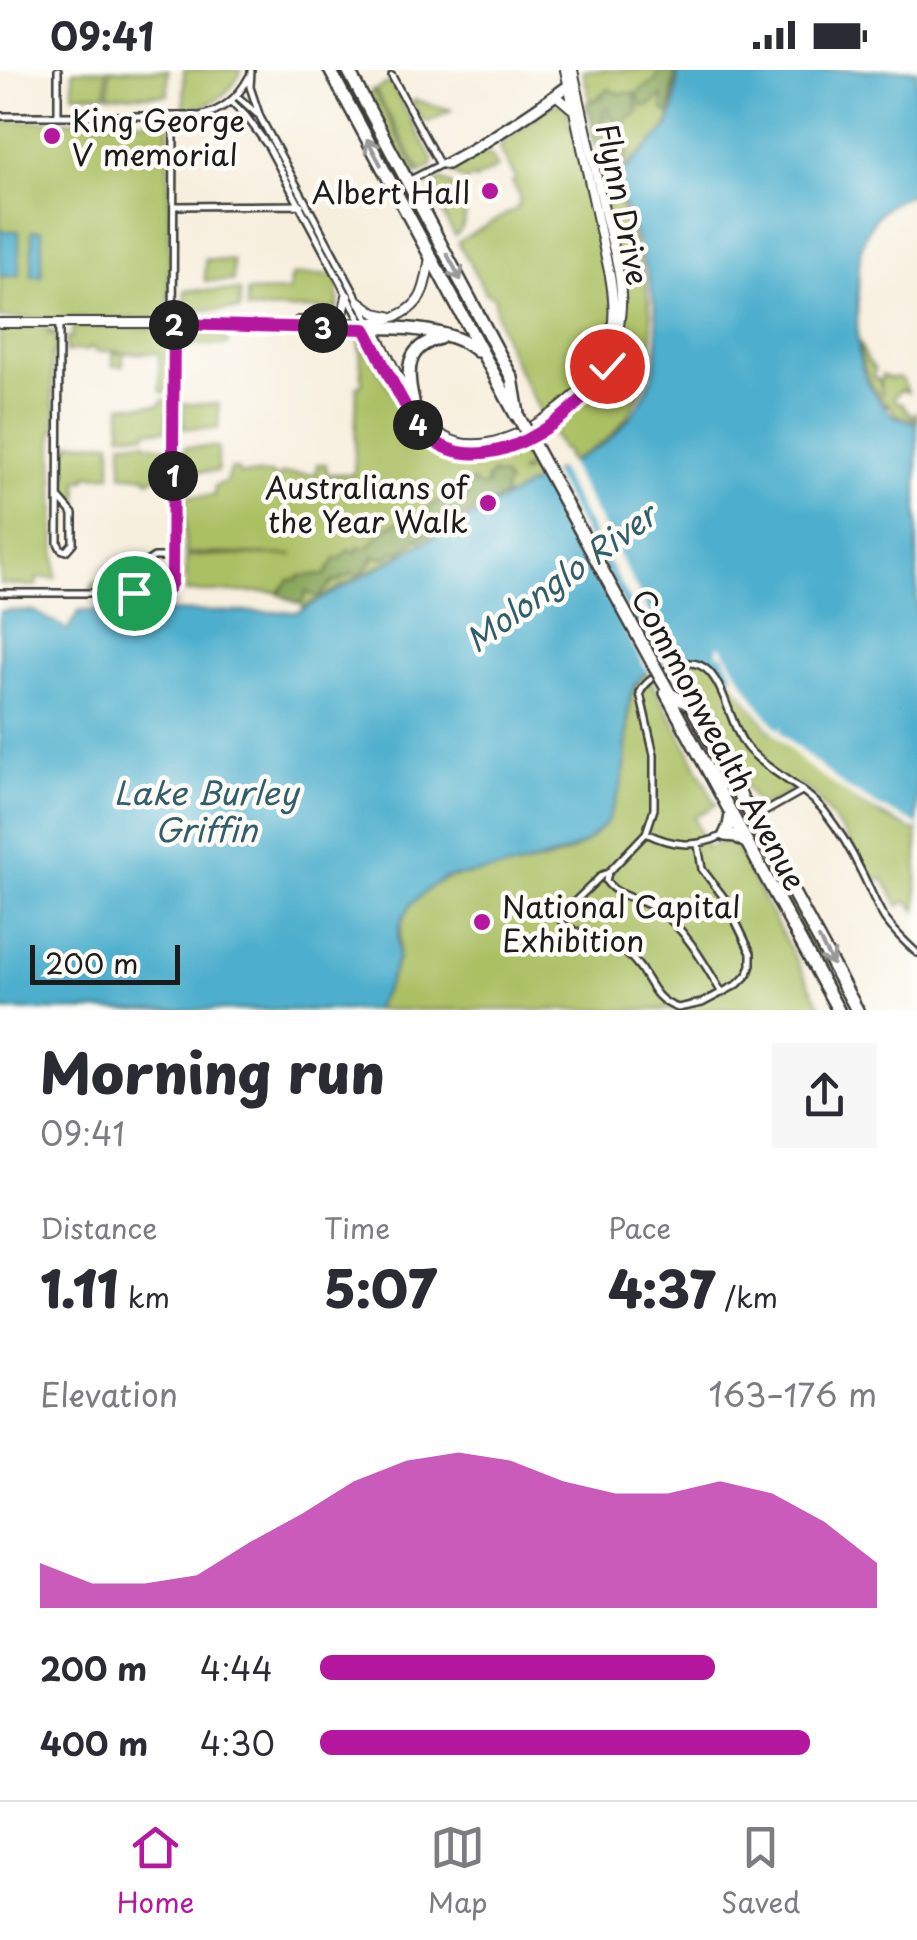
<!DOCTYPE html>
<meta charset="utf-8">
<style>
body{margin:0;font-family:"Playpen Sans",sans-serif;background:#f7f7f7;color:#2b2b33;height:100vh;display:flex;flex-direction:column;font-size:38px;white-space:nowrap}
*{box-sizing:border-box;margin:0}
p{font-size:32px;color:#7c7c81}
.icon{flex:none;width:55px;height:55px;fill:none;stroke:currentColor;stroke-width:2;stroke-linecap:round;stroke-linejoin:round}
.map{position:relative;height:940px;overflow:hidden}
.side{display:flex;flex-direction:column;background:#fff;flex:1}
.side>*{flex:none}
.scale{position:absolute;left:30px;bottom:25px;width:150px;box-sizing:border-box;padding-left:10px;border:5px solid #1c1c1c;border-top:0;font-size:28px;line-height:35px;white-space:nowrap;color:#1c1c1c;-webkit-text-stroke:8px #fdfcf7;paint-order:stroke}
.pin{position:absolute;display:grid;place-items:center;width:85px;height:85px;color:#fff;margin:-42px;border:5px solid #fff;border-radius:50%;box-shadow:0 2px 10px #0007}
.km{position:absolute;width:50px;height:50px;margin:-25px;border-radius:50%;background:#222;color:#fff;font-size:28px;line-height:50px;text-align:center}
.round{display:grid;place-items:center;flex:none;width:105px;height:105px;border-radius:0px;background:#f7f7f7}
.head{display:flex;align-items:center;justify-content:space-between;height:170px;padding:0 40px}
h1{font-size:55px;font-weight:800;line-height:75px}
.stats{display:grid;grid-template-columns:repeat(3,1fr);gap:15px;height:170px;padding:10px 40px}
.stats div{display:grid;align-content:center}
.stats b{font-size:50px;font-weight:800}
.stats small{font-size:28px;font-weight:400}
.stats p{font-size:28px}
.chart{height:280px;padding:20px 40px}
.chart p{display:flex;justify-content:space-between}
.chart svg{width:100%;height:180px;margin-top:10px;fill:#b5179e;opacity:.7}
ul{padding:0 40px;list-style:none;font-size:32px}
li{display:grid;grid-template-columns:160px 120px 1fr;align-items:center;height:75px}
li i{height:25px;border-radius:12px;background:#b5179e}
.status{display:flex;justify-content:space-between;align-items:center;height:70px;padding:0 50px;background:#fff;direction:ltr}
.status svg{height:28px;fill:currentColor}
.menu{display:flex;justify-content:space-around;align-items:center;height:140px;border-top:2px solid #e1e1e2;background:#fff;font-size:28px;color:#7c7c81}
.menu a{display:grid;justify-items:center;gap:5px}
.menu .current{color:#b5179e}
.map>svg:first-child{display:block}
</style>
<div class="status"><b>09:41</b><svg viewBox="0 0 49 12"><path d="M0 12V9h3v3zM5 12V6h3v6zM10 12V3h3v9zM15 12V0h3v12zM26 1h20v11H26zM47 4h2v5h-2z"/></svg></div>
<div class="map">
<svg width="917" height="940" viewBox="0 0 917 940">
<rect width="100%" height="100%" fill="#fdfcf7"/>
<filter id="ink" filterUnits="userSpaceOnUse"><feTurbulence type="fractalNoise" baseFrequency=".01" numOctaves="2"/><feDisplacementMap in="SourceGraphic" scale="20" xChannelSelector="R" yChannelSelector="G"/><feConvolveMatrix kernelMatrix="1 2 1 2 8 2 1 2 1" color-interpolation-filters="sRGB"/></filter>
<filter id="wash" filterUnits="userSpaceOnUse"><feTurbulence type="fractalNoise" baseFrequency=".0048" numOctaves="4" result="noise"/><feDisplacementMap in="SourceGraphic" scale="40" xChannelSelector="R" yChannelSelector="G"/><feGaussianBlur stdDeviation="2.25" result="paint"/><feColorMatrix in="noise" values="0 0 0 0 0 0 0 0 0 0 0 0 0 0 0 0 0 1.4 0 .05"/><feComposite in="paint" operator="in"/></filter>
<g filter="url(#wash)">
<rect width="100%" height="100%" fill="#f7efde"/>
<path fill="#abbf64" stroke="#646e40" stroke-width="2.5" d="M73,0H106V24H73Z
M109,0H168V25H109Z
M184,0H242C231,25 211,36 184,40Z
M583,0H678L672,45L663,63L612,110C636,184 677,264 632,338C625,351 614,364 602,373C592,380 580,386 569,392L566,387L568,385L564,379L562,380C544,348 492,261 495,228L486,223L458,172L517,138C523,128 518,122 512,112L516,109L501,81L500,74L556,33L566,35L571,58H574L578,78L577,82L587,124L609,113Z
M390,12L433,90L432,97L421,103L375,20Z
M372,20H373L418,104H411L406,98L369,28Z
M415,30L451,40L429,52L422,50L412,33Z
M0,51H169V240L167,246L159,249L0,248Z
M482,82L491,85L498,97L475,110L473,107L466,111L448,101Z
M441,110L450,114L460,126L454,130L449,129L441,137L430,116Z
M462,129C467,143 467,157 455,166L440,140L447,136L453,137L456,132Z
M205,189L233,191V211H205Z
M293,205H338V239L247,240V222L289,221L290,208H293Z
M185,220L240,221V240H185Z
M0,257L47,258L55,263L45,264L55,265L56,267V283H52L53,335L56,336V360H53V377L56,508H37V516L0,514Z
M73,257L165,258L169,266L168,321L164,323L160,320L159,283H123V296H113V283H120V281H95V278H88L87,281L74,280L66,283V268H71Z
M185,265H227L228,275H185Z
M359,266L418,365C456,397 481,395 525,376L529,384L526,387L533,393L520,402V404L533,398L542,408L303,537L294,522H186V486L294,485L185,483V426H214L215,416L226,412L230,399H238L239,404H272L277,409L282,404H316L317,394H326L327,404H354L357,316L362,314Z
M859,272L867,289L875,300L873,306L879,311L883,326L880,313L882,305L889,308H901L908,322L901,320L894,327L896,332L903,334L904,338L913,346L917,342V350L897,345L886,331L887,337C871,316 861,298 859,272Z
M164,329L169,332L166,360H147L146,364H121V335H159Z
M184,334H219L218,359L184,358Z
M146,371L147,374L166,377V391L169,394L167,406L155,407L149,411L146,406L122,405V372Z
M111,372V405L86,406V410H78L79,437L65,431L66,377L71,376V373Z
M185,377H218V401L185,402Z
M94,513H146V514L139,521H90Z
M688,585L702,586L714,592L736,615L771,660L882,746L917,761V841L907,831L899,836L883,808L872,813L845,765L811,721L805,719L800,714L781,728L761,737L757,734L730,691L675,587Z
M646,602L675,653L716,735L694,747L706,778L731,769L823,940H374C382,925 392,909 397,892C402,872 396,852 411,834C419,824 436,811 448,808C491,796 560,800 593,766C601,759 625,687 627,674C630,647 625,624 646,602Z
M682,625L759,767L751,771L674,630Z
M762,772L853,940H843L754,776Z"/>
<path fill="#88a65a" stroke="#52613b" stroke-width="2.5" d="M662,0L675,2L669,45L663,40L662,26L649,36H642L637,27L638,22L653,12Z
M609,19L617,23H634L636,29L635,33L639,40L636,45L629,46L626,54L620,52L616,54L615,48H607L610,38L604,39C601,50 604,58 614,63L609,78L614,77L619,83L622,75L629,77L625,91L610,115L607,112L598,75H593L591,48L586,36L589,30H596L599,26L602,27L601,24Z
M493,403L496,406L502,405L508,414L504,419L505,425L491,433H484L462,448L439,459L434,457L429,465L422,466L421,469L416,468L413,473L400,482L395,481L386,488L374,486C371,495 365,500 358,506L351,503L348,507H343L340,511L333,512L318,527L306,522L303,531L297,533L278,524L289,510L297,509L300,506L325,505L336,488H342L349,479L356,484L357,478L369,477C383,459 391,451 416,448L417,444L425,442C431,432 441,429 450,430L458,422L465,419L466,414L473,412L482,417L488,415L486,410Z"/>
<path fill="#4eafcd" stroke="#356674" stroke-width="2.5" d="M679,0H917V122C899,128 884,135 873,152C857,174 859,200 858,226C857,267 853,296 879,330C889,344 899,351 917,352V761L861,734L771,660L736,615L714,592L702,586L675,587L646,602L635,615L631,624L628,640L625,697L620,720L606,754L583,774L564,783L522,796L445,808L431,817L411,834L402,850L398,865V888L387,916L374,940H0V541H34L68,560L79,541L298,542L602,375C698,297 647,205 615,110L668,57L674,40Z
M0,161H19V206H0Z
M32,161H42V206H32Z"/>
<path fill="#f7efde" d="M567,390L676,592L666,596L629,529L557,396Z
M550,399L659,600L650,606L540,405Z
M718,575L722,577L760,637L778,659L784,656L780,661L794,675L845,717L878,736L917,754V761L861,734L802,692L771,660L733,612L731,607L734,604L723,584H717Z"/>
</g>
<g filter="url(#ink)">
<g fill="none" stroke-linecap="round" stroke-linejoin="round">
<defs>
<path id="street" d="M251,1L250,17L260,47L370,252
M392,6L440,95
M237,26L257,44
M231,31L246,46L268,76L362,253
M0,46H200C223,41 238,28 249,7
M58,46V0
M443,95L448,96C491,72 530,47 569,18
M410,110C466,83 517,51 567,14
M174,136L301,135
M59,254L58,473L61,479L66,481L73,473V444L60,429
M150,520L154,523L164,521L172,512L174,47
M150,520L148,514V491L154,487H172
M0,523H146L150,520
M763,743L800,722
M646,763C672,776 695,778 722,766
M698,775L702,799L725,829L751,883V895L748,904L738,914L702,933L678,938C656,931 652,916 640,898C630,884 618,876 602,869C586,862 569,865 560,849L563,843L602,805L608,803L646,763L654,739V685L640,623C646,610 657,606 669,599C723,570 724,652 748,679C771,704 804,716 825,742C839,760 851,780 861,801C869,816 875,834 885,849C894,861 906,873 917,883
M608,803L606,811C617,828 644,829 660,841C687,861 705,895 722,923"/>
<path id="secondary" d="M558,27L571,38
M359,231L375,243L389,246
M298,251C332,253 400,262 420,227C426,216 428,200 430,187
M334,251L343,244L347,226
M370,252C390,285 411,347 445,367C486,391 551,350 580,320C592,307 602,290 608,274C616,252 614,229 610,206L565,0
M0,253H174L369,259
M362,253C381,286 407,355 439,375C501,412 611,326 618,263C620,250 622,237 621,224C620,195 609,164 603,135C593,90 583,45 573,0"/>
<path id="highway" d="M330,0L517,347
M348,0L512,308L518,344
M374,258C404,257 455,260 477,281
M413,331C406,301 405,277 440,268
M662,610L670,624L691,635L857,940
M666,623L838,940
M731,745L729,756L725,765L736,766L744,771"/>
</defs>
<use href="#street" stroke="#3d3c39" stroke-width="10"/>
<use href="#secondary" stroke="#3d3c39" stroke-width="12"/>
<use href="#highway" stroke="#3d3c39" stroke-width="16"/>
<use href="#street" stroke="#fff" stroke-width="5"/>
<use href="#secondary" stroke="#fff" stroke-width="8"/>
<use href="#highway" stroke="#fff" stroke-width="11"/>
<defs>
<path id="highway-bridge" d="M518,346L662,610"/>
</defs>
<use href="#highway-bridge" stroke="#3d3c39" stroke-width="16" stroke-linecap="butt"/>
<use href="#highway-bridge" stroke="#fff" stroke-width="11"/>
</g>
<defs><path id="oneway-shaft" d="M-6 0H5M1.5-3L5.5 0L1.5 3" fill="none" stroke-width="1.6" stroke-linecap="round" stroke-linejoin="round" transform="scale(2.5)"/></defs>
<g stroke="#999">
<use href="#oneway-shaft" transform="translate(374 82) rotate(-118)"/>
<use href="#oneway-shaft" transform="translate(454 197) rotate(62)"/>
<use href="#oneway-shaft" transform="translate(826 882) rotate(62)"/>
</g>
</g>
<g fill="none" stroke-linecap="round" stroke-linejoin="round" filter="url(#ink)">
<defs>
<path id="route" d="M134,523H146L150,520L160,523L168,519L172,512L174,254L365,259C381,287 406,346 428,366C484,416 578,348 607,296"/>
</defs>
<use href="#route" stroke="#fff" stroke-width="20"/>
<use href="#route" stroke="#b5179e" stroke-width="12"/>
</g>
<g fill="#b5179e" stroke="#fdfcf7" stroke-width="4">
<circle cx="52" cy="66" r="10"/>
<circle cx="490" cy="121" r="10"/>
<circle cx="488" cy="433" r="10"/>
<circle cx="482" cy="852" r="10"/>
</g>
<g text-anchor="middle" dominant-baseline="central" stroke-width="9" stroke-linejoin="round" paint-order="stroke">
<g font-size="30" fill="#1c1c1c" stroke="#fdfcf7" text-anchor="start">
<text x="72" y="49">King George<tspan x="72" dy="34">V memorial</tspan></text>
<text x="470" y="121" text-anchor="end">Albert Hall</text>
<text x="468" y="416" text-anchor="end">Australians of<tspan x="468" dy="34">the Year Walk</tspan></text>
<text x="502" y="835">National Capital<tspan x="502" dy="34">Exhibition</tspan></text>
</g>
<g font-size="30" fill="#1c1c1c" stroke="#fdfcf7">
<text transform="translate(624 134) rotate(79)">Flynn Drive</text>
<text transform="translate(720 669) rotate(62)">Commonwealth Avenue</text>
</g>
<g font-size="32" font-style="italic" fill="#325e6c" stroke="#fdfcf7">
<text transform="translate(560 507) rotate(-36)">Molonglo River</text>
<text x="206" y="722">Lake Burley<tspan x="206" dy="37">Griffin</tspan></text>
</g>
</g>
</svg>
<div class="scale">200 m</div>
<div class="pin" style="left:134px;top:523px;background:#1e9e55"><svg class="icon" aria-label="arrive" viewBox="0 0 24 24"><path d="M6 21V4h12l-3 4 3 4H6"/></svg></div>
<div class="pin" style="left:607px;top:296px;background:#d93025"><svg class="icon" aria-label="check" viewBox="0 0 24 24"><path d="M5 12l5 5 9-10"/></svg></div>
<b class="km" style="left:173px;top:406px">1</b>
<b class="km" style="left:174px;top:255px">2</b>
<b class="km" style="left:323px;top:258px">3</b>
<b class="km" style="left:418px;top:355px">4</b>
</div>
<section class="side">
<div class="head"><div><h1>Morning run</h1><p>09:41</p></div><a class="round"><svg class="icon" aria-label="share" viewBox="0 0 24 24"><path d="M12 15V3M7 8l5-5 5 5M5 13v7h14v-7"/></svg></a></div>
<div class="stats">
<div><p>Distance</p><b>1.11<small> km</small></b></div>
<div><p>Time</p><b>5:07</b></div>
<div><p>Pace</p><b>4:37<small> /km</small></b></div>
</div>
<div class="chart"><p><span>Elevation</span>163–176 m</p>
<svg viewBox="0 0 160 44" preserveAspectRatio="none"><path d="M0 44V33L10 38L20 38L30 36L40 28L50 21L60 13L70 8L80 6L90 8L100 13L110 16L120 16L130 13L140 16L150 23L160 33V44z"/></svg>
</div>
<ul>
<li><b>200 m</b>4:44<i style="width:71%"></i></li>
<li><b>400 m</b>4:30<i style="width:88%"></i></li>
</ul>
</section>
<nav class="menu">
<a class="current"><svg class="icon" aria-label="home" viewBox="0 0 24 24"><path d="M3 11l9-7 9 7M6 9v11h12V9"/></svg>Home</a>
<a><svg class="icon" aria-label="map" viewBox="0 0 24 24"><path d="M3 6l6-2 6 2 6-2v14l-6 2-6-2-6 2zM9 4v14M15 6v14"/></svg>Map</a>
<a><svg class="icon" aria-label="saved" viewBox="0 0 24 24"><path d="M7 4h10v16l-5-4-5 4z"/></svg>Saved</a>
</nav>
